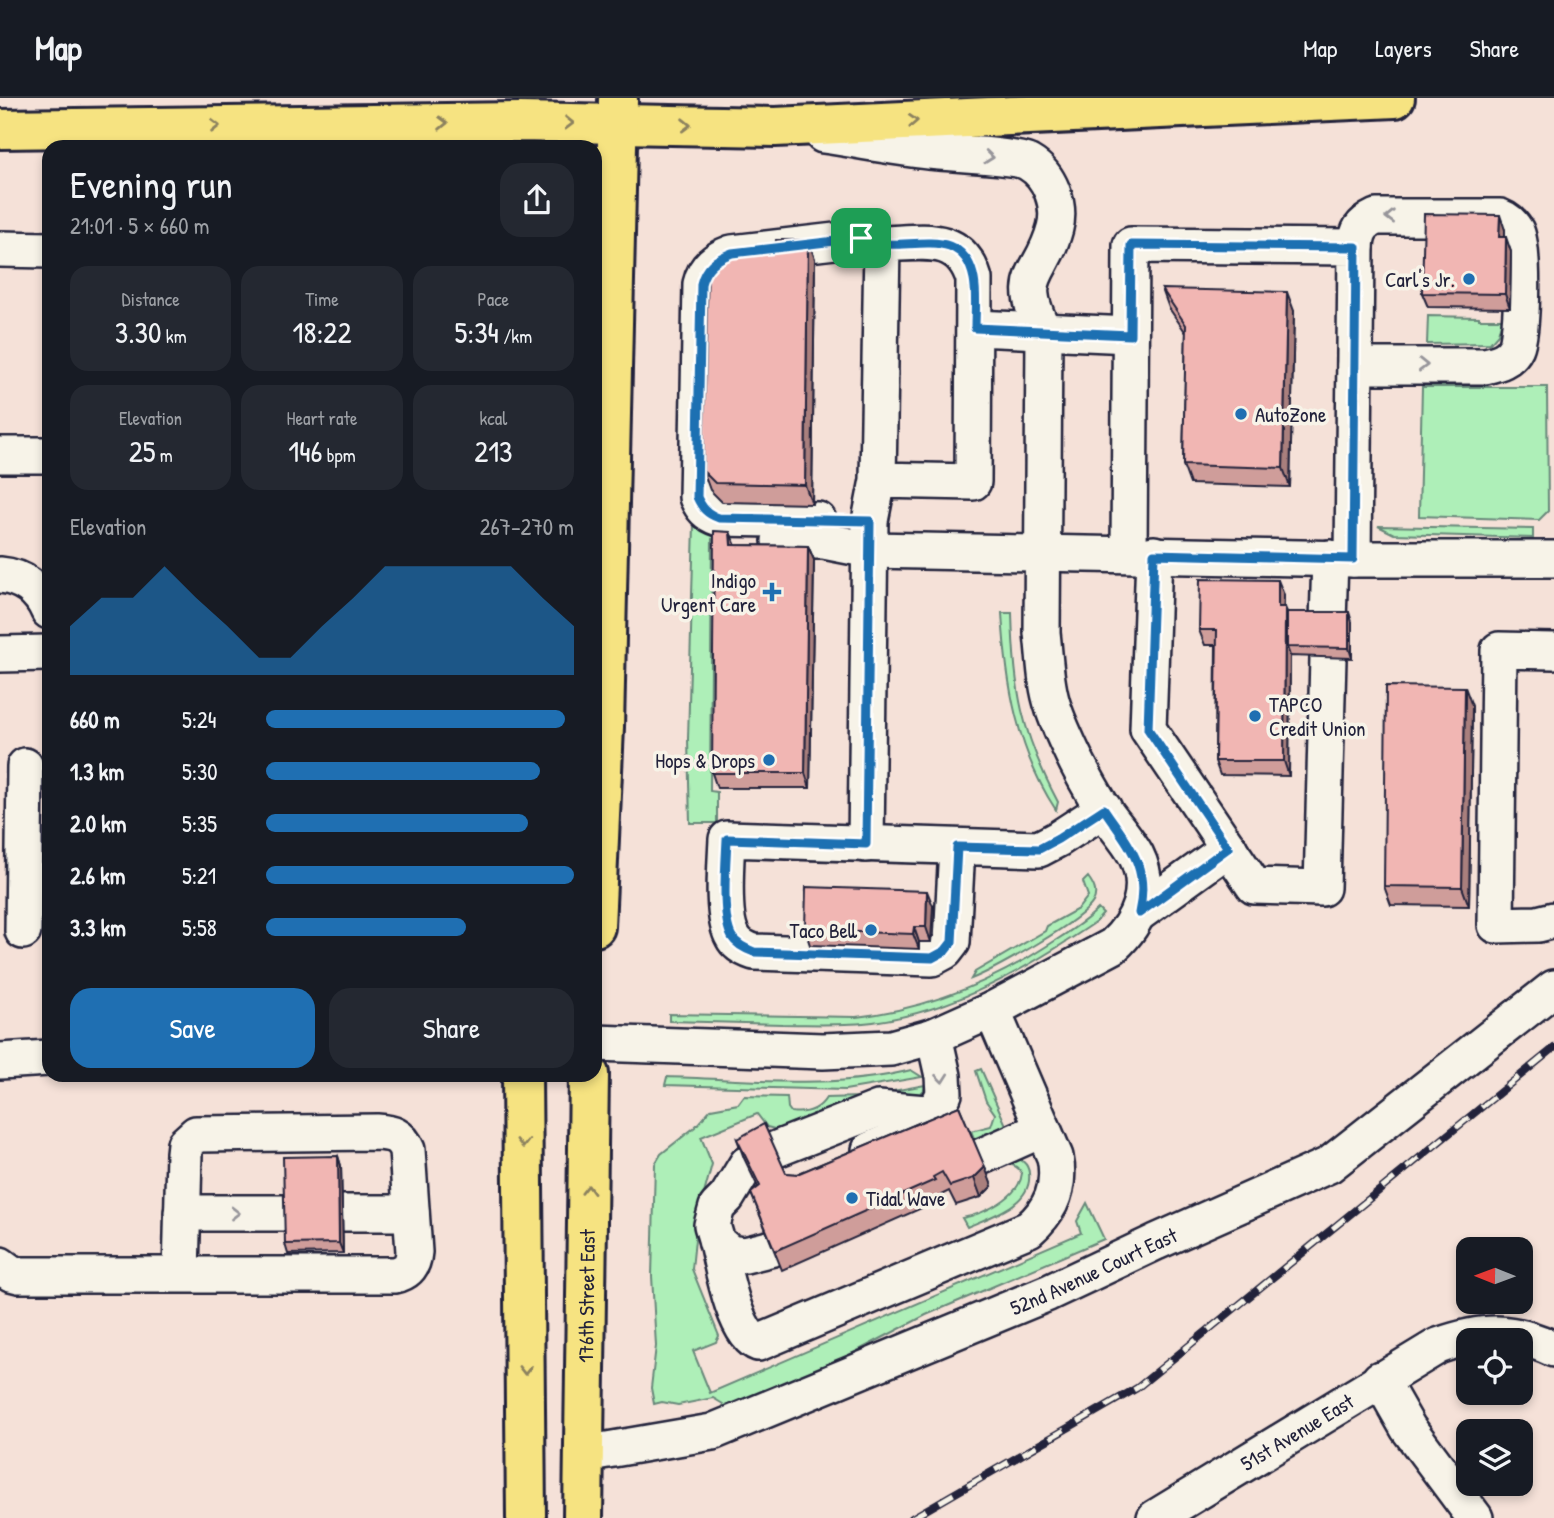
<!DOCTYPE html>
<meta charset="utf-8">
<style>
body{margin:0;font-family:"Patrick Hand",sans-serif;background:#242831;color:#f1f3f6;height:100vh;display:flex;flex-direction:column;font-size:26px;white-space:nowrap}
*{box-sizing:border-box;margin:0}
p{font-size:23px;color:#9ea1a6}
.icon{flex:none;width:38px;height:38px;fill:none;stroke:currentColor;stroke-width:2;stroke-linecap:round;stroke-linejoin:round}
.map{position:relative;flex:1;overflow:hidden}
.drawer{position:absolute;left:42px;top:42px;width:560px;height:942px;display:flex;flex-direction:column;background:#171b24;border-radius:21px;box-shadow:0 4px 10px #0003}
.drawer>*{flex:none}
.needle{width:46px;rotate:271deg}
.controls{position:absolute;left:1456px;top:1139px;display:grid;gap:14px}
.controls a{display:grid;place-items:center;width:77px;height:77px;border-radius:14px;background:#171b24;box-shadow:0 4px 10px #0003;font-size:35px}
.pin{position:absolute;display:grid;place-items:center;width:60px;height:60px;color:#fff;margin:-30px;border-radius:14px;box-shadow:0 4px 10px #0006}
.round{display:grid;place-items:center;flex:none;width:74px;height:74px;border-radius:21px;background:#242831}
.head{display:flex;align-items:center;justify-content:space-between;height:119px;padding:0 28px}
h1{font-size:38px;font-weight:600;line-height:52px}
.figures{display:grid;grid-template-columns:repeat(3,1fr);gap:10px;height:119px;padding:7px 28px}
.figures div{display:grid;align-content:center;border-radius:18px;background:#242831;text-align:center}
.figures b{font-size:30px;font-weight:600}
.figures small{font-size:19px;font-weight:400}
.figures p{font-size:19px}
.chart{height:196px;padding:14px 28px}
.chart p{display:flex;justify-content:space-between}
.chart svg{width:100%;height:126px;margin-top:7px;fill:#1f6fb2;opacity:.7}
.primary-button{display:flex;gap:14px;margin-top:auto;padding:14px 28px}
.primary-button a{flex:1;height:80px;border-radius:21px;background:#1f6fb2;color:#fff;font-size:28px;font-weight:600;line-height:80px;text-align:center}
.primary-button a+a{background:#242831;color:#f1f3f6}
ul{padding:0 28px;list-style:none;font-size:23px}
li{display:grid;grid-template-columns:112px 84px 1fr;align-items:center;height:52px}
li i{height:18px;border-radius:9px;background:#1f6fb2}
header{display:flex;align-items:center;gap:42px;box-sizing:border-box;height:98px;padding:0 35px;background:#171b24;border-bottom:2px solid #363941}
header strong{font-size:33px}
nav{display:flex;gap:38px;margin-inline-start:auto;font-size:24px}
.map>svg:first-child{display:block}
</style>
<header>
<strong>Map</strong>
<nav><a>Map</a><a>Layers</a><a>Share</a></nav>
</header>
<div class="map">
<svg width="1554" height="1420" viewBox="0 0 1554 1420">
<rect width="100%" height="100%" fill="#f5e1d8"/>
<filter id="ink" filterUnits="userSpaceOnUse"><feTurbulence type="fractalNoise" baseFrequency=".0143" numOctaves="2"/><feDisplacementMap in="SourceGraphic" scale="14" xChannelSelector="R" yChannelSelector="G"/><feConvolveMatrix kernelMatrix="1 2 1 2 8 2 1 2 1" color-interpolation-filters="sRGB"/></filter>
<g filter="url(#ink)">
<path fill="#aeefb8" stroke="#68887a" stroke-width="2" d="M1428,218L1479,219V221H1502L1498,236L1490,245L1427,246Z
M1422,289H1547L1548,413L1539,422L1419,418Z
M694,426L734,430V440L712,441L710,693L717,694V725H690L688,641Z
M1378,428L1533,431V440L1394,436Z
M1002,515H1012C1014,592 1021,634 1058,704L1056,712C1017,653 1006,585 1002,515Z
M1088,779C1094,787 1098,795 1093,804C1082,823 994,872 971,881L975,874L1045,833L1047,828L1078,811L1088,798L1083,784Z
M1098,811L1103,816L1096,824C1028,870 956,913 873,924C843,928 812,926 782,926C744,925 707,924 669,923V916L856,919C927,911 991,885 1050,846C1067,835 1084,825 1098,811Z
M981,971L1006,1027L1005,1032L978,1050L971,1033L991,1028L995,1016L986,1003L976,973Z
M911,972L922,979L845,992L665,987L667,979C748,981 832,992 911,972Z
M925,987L924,992L919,997L782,1033L767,1029L757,1016L701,1039L712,1066L697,1122L692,1171L719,1238L716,1244L693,1253L710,1295L1081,1135L1077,1123L1087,1105L1104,1141L926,1217L840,1262L724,1314L723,1306L713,1300L678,1307L662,1304L654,1306L651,1290L656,1248L652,1178L655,1066L661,1056L695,1029L711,1011L738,1006L744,998L787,999L788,1010L791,1014C806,1016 818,1013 826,1000L861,999Z
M1010,1058C1020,1060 1028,1064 1029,1075C1033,1107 989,1119 967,1129L962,1120C984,1116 1020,1099 1022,1075C1013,1062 1006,1067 993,1072L991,1066Z"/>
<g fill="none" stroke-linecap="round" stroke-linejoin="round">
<defs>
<g id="minor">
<path d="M0,151L49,152"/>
<path d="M975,230L1130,237"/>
<path d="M1355,268H1485C1498,265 1510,262 1516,249C1523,233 1524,149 1516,133C1512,126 1508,122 1500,119H1376C1361,126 1357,133 1356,149"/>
<path d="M0,357H49"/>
<path d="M818,422L719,420C707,416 702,410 697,399L701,186C705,169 716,161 732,155L861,140L882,146"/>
<path d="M780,443H824L870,452L1353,461H1554"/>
<path d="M1129,456L1131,147L1356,149L1353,461"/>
<path d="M1154,456L1148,631L1254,788L1322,790L1328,560"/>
<path d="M0,477C23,479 40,492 49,513"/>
<path d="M1328,524L1330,460"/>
<path d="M1554,553L1499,552L1496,827L1538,826L1554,822"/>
<path d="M0,556L49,555"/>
<path d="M866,746L870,423L878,382L882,146C921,145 960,134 974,181L973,384L878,382"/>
<path d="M957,749L952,844L945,853L932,860L754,854C745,851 737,847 733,839C721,820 726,765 727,741L1039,751L1058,741L1104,711"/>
<path d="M1139,815L1229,750"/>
<path d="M23,833L25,668"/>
<path d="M595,945L823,953L891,950L934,938L992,912L1113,848C1139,824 1153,791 1136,757C1128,742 1115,728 1105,714C1092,693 1079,670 1069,648C1063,635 1057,622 1053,609C1045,586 1045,559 1042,535L1044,234C1014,175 1042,180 1055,130C1061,107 1050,77 1029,65C1018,58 947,55 929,53C893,49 858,42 823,37"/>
<path d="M0,963L49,960"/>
<path d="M774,1052L878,1011L926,1015"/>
<path d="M870,1052L895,1041L938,1008L944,996L943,978L934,938"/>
<path d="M980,1059L1043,1031"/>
<path d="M747,1066L727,1099L717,1109L712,1127L717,1144L730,1155L745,1157L773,1150"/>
<path d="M182,1115H287"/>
<path d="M342,1115H411"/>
<path d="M717,1144C722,1166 735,1238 758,1245L1029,1131C1051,1112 1061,1089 1055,1059L992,912"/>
<path d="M0,1167L11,1175L19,1177H395C408,1174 413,1167 414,1154L407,1052C401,1037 392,1035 377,1034L196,1036L185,1046L184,1055L181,1177"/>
<path d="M1380,1281L1408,1330L1475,1420"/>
<path id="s1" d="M584,1356L712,1334L1048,1195L1156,1144L1329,1067L1554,890"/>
<path id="s2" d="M1155,1420L1438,1248C1483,1232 1510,1231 1554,1251"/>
</g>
<g id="major">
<path d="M0,31L520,24L775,29L1395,0"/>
<path d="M595,829L604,629L618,2"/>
<path d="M522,976L526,1420"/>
<path id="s3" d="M583,1420L589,976"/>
</g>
</defs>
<use href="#minor" stroke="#22223b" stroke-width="40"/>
<use href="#major" stroke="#22223b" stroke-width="44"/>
<use href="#minor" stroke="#f7f3e8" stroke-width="35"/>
<use href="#major" stroke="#f6e381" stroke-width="38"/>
<defs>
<path id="rail" d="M912,1420L1137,1290L1554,950"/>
</defs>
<use href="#rail" stroke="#22223b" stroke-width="8"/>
<use href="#rail" stroke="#f7f3e8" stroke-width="5" stroke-dasharray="16" stroke-linecap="butt"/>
</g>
<path fill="#cf9d9a" stroke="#22223b" stroke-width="2" d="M1505,132V139L1511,154L1510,210L1428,209L1422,195Z
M808,142L815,161L812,406L722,404L710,392L703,373L775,153Z
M1162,191L1294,213L1290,389L1190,386L1183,367L1186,235L1169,210Z
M730,434L735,447L808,448L814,462L810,690H717L712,675Z
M1284,497V509L1287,514L1352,524V560L1290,558L1289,678L1220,677L1215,663L1216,547H1205L1199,532Z
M1472,608L1469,808L1391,807L1384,788Z
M933,808L931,844H919V851L810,847L805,832Z
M959,1008L992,1088L981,1099L956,1107L949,1093L941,1097L942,1101L782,1172L751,1095L758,1089L744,1060L737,1041L786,1075L797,1076Z
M338,1058L341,1068L343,1155L288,1156L285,1146Z"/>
<path fill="#a97f7d" stroke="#22223b" stroke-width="2" d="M1500,117L1505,132V153L1499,139Z
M1506,139L1511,154L1510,210L1505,196Z
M808,142L815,161L812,406L805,387Z
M1287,194L1294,213L1290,389L1283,370Z
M730,434L736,448L731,447Z
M808,448L814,462L810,690L805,675Z
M1278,482L1284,497L1283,524L1278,509Z
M1285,509L1291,524L1287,549L1290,558L1289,678L1284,663Z
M1349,514L1352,524V560L1349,550Z
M1465,589L1472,608L1469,808L1462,789Z
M927,793L933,808L931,844L926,829Z
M914,829L919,844V851L913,836Z
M338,1058L341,1068L343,1155L339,1145Z
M985,1069L992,1088L981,1099L974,1080Z"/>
<path fill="#f1b6b3" stroke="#22223b" stroke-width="2" d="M1424,116L1500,117L1499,139H1506L1505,196L1422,195Z
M776,142H808L805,387L715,385L703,373L708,166L724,153H775Z
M1162,191L1287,194L1283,370L1183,367L1186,227Z
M714,433L730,434L731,447L808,448L805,675H712Z
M1200,481L1278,482V509H1285L1284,663H1215L1217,532H1199Z
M1287,514H1349V550L1287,549Z
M1386,588L1465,589L1462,789L1384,788Z
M806,789L927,793L926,829H914L913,836L805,832Z
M959,1008L985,1069L974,1080L950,1088L942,1074L933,1079L935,1082L775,1153L751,1095L760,1088L737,1041L764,1026L786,1075L797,1076Z
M338,1058L339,1145L285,1146L283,1059Z"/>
<defs><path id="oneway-chevron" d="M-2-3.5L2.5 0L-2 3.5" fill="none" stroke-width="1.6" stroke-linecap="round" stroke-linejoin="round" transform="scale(1.75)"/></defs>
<g stroke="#8c825e">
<use href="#oneway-chevron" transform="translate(913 23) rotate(-3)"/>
<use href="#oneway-chevron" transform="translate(443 25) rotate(-1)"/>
<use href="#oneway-chevron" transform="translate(569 25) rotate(1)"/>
<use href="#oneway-chevron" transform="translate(686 27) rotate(1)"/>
<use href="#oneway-chevron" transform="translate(215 28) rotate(-1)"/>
<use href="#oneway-chevron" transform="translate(523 1045) rotate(90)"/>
<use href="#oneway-chevron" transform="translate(588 1092) rotate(-89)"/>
<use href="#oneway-chevron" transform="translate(525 1272) rotate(90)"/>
</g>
<g stroke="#97959a">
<use href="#oneway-chevron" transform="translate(989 59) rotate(6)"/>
<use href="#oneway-chevron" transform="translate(1390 119) rotate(179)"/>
<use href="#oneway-chevron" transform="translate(1423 267) rotate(1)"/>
<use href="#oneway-chevron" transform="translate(942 980) rotate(84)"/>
<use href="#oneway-chevron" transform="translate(235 1115)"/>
</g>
</g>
<g fill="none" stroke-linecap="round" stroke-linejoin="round" filter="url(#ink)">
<defs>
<path id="route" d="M861,140C868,142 876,145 883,146C918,149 964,130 974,181C977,197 975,214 975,230L1130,237L1131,147L1356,149L1353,461L1154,456L1148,631L1228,750L1139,815C1150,768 1129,748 1104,711L1058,741L1039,751L957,749L952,844L945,853L932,860L754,854C746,851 737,847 732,839C721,820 726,765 727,741L866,746L870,423L719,420C707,416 702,410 697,399L701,186C705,169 716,161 732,155Z"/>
</defs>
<use href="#route" stroke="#fff" stroke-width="14"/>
<use href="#route" stroke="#1f6fb2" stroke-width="9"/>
</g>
<g fill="#1f6fb2" stroke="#f7f3e8" stroke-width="2.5">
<circle cx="1469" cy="181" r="7"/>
<circle cx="1241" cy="316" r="7"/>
<path d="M768.5 483.5h7v7h7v7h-7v7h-7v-7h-7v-7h7z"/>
<circle cx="1255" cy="618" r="7"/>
<circle cx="769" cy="662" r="7"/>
<circle cx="871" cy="832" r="7"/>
<circle cx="852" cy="1100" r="7"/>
</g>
<g text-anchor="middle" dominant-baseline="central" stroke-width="7" stroke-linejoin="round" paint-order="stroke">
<g font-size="21" fill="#22223b" stroke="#f7f3e8" text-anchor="end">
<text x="1455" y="181">Carl's Jr.</text>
<text x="1255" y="316" text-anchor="start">AutoZone</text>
<text x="756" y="482">Indigo<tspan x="756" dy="24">Urgent Care</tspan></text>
<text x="1269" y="606" text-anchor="start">TAPCO<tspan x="1269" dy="24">Credit Union</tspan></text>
<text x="755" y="662">Hops &amp; Drops</text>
<text x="857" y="832">Taco Bell</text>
<text x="866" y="1100" text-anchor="start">Tidal Wave</text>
</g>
<g font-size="21" fill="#22223b" stroke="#f7f3e8">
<text stroke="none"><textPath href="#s1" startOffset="544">52nd Avenue Court East</textPath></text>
<text stroke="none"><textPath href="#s3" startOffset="222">176th Street East</textPath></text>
<text stroke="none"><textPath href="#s2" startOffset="166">51st Avenue East</textPath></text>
</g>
</g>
</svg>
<div class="controls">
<a><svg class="needle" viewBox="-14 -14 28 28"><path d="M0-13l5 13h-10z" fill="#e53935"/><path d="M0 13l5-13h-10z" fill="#9ea1a6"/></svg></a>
<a><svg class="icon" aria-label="locate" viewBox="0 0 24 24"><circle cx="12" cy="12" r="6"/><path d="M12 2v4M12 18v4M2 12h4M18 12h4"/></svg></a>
<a><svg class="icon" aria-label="layers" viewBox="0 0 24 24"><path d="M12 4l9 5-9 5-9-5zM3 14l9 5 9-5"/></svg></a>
</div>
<div class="pin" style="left:861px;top:140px;background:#1e9e55"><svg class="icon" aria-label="arrive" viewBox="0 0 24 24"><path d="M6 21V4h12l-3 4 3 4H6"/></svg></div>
<section class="drawer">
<div class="head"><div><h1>Evening run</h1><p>21:01 · 5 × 660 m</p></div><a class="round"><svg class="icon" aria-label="share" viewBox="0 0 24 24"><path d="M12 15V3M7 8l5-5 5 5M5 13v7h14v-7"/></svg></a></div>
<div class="figures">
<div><p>Distance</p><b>3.30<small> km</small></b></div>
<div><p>Time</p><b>18:22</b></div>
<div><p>Pace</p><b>5:34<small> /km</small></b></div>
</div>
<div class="figures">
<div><p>Elevation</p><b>25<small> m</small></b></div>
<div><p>Heart rate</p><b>146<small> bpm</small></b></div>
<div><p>kcal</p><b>213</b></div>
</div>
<div class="chart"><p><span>Elevation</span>267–270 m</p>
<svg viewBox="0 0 160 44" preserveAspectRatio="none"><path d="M0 44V27L10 17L20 17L30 6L40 17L50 27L60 38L70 38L80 27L90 17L100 6L110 6L120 6L130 6L140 6L150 17L160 27V44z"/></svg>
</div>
<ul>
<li><b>660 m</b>5:24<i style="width:97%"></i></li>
<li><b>1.3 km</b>5:30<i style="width:89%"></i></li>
<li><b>2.0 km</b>5:35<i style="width:85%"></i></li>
<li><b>2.6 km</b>5:21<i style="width:100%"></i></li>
<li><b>3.3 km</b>5:58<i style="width:65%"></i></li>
</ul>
<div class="primary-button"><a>Save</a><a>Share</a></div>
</section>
</div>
